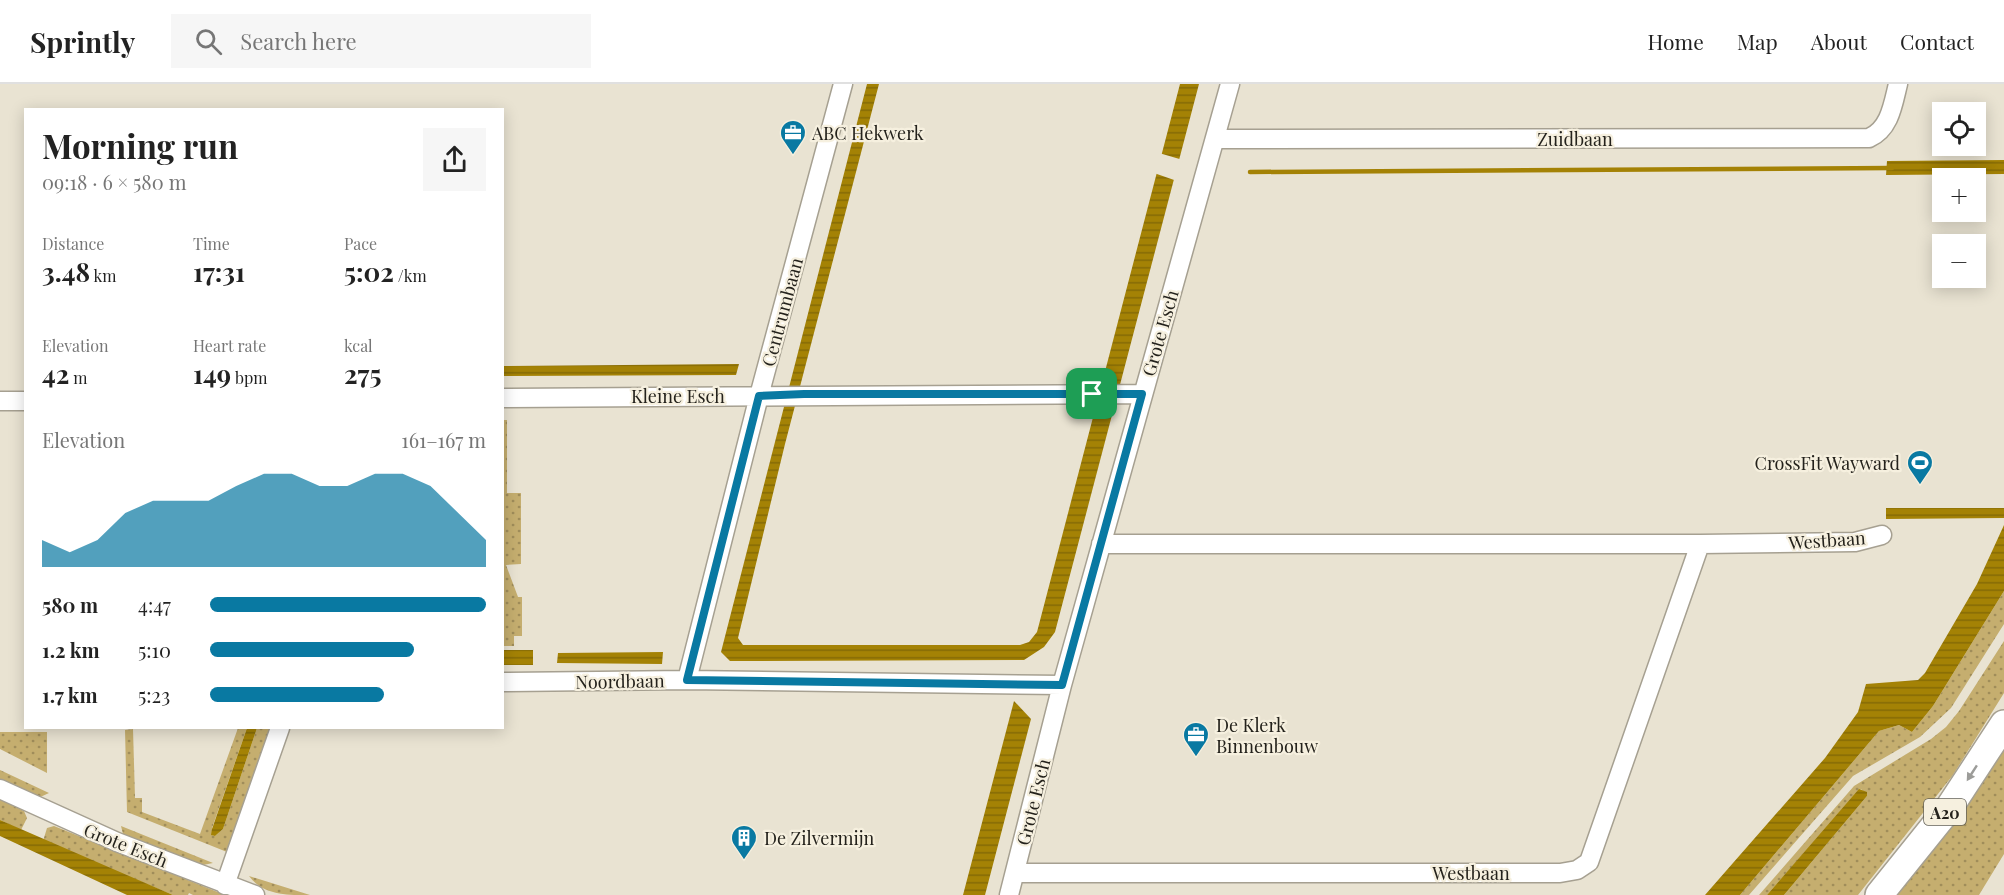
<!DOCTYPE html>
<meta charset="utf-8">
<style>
body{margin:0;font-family:"Playfair Display",serif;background:#f6f6f6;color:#222;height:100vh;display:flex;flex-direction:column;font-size:22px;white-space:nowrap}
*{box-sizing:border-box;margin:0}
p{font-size:20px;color:#767676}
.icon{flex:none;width:33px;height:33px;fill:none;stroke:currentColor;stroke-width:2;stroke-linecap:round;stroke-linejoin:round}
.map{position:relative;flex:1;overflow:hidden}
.drawer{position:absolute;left:24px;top:24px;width:480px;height:621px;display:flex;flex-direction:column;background:#fff;border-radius:0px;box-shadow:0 3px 15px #0003}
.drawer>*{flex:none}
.fabs{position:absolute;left:1932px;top:18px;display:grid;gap:12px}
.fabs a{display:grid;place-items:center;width:54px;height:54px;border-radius:0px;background:#fff;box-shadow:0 3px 15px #0003;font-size:30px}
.pin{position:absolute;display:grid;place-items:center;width:51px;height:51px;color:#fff;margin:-26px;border-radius:12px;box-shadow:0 3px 9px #0006}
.round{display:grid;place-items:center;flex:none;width:63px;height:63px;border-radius:0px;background:#f6f6f6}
.overview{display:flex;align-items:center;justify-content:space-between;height:102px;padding:0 18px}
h1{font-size:33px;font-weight:700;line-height:45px}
.figures{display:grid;grid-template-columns:repeat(3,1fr);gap:9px;height:102px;padding:6px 18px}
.figures div{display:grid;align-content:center}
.figures b{font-size:26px;font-weight:700}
.figures small{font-size:16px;font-weight:400}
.figures p{font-size:16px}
.chart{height:168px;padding:12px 18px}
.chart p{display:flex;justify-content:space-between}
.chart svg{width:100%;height:108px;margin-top:6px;fill:#0979a2;opacity:.7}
ul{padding:0 18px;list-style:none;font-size:20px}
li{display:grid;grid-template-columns:96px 72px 1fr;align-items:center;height:45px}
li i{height:15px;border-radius:8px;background:#0979a2}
header{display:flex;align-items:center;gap:36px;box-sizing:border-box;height:84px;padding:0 30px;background:#fff;border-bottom:2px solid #e0e0e0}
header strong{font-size:28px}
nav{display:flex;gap:33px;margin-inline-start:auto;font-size:21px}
.search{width:420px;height:54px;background:#f6f6f6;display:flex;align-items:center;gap:15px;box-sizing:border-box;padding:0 21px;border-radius:0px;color:#767676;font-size:22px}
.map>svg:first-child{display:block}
</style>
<header>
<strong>Sprintly</strong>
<div class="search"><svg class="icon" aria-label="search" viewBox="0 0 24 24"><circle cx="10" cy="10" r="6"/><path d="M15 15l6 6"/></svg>Search here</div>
<nav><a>Home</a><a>Map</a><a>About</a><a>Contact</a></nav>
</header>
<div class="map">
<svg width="2004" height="811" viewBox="0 0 2004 811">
<defs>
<pattern id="green-dots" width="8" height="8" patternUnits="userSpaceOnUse" patternTransform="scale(1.5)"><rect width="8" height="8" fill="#c5ae6f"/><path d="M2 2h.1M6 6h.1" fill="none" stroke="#a08d5a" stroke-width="1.8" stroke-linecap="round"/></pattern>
<pattern id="water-rules" width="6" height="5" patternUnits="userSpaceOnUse" patternTransform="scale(1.5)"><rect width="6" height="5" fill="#a48205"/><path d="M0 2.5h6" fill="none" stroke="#856a06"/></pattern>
</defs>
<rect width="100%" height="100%" fill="#e9e3d2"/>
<path fill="url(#green-dots)" d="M502,336H507V409H521V480L506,481L518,513H522V552H514V562H503Z
M2004,507V540L1951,624L1920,653L1853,692L1749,811H1740L1879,647L1899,641L1912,648L1933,622Z
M2004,557V609L1953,691L1858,811H1784L1867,712L1861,705L1767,811H1759L1854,702L1931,655L1946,643L1959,627Z
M238,644H247L212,744V751L215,752L223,745L257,644H271L227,768L127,728L125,646L133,645L135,714H142V728L200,750Z
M0,648H47V689L0,665Z
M2004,659V770L1979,811H1895Z
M0,686L49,709L36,715L0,697Z
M0,715L24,727L27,734L21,746L0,736Z
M54,742L225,811H193L189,809L188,811H173L43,757L47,744Z
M121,742L213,779L198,782L124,754Z
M249,792L310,811C286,811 263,811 249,792Z"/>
<path fill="url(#water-rules)" d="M867,0H879L785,360L738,554L743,561H1020L1029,558L1037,548L1180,0H1199L1055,548L1044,563L1024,576L730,577L721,568Z
M2004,76V90L1886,91L1887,77Z
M739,280L736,291L503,292V282Z
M1886,424H2004V434L1886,435Z
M2004,441V507L1933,622L1912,648L1899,641L1879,647L1740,811H1705L1825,674L1858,628L1866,600L1918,596L1925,589L1977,500Z
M502,566H533V581H503Z
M663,568L662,580L557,579L558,569Z
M1014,617L1031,635L985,811H963Z
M247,644H257L223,745L215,752L211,751L212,745Z
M1859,705L1867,708V712L1784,811H1767Z
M0,736L173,811H127L0,752Z"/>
<path fill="#e9e3d2" d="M1159,69L1183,76L1177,97L1154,89Z"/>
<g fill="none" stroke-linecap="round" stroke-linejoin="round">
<path stroke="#a48205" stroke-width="4.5" d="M1250,88L1892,84"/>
<defs>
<path id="minor" d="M1216,55L1869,54C1890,45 1893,20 1898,0
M502,314L1142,310
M0,317H26
M1101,460H1700L1855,458L1882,451
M687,596L759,312L843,0
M502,598L687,596L1062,601
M0,705L117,758L255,811
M1015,789H1560L1577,786L1589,778L1700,460
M225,801L280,644
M1009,811L1062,601L1230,0"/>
<path id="highway" d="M1879,811L1949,724L2004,640"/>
</defs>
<use href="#minor" stroke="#a6a091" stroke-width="21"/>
<use href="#highway" stroke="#a6a091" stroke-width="30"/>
<use href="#minor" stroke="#fff" stroke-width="18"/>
<use href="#highway" stroke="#fff" stroke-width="27"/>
</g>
<defs><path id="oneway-solid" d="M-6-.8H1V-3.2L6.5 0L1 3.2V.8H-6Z" transform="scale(1.5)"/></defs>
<use fill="#9c9c99" href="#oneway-solid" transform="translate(1972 689) rotate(123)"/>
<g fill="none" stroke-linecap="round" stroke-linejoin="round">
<defs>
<path id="route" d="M804,310H1142L1062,601L687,596L759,312Z"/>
</defs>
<use href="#route" stroke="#fff" stroke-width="12"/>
<use href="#route" stroke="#0979a2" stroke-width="8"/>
</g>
<defs>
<symbol id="office-pin" viewBox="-11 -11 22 30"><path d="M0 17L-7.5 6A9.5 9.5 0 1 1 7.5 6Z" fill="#0979a2" stroke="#f6f0df"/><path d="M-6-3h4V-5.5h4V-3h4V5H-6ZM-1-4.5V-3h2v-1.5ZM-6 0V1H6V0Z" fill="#fff"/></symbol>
<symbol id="stadium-pin" viewBox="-11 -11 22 30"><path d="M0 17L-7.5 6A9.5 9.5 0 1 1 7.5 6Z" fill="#0979a2" stroke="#f6f0df"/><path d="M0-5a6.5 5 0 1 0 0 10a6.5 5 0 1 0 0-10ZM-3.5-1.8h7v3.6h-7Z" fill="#fff"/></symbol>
<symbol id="building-pin" viewBox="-11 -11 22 30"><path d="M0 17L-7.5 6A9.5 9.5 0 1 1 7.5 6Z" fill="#0979a2" stroke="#f6f0df"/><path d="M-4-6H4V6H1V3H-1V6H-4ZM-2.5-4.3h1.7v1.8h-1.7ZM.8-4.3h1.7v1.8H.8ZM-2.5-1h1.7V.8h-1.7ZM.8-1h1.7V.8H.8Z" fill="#fff"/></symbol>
</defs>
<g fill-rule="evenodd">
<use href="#office-pin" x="778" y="34" width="30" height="40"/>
<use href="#stadium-pin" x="1905" y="364" width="30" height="40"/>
<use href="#office-pin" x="1181" y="636" width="30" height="40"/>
<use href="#building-pin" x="729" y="739" width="30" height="40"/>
</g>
<g text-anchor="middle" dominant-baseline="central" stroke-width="4.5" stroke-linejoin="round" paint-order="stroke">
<rect fill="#f6f0df" stroke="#636056" stroke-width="1.5" x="1924" y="715" width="42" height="26" rx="4.5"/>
<g font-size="16" font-weight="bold" fill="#24221c">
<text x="1945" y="728">A20</text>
</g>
<g font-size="18" fill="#24221c" stroke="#f6f0df" text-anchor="start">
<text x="812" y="49">ABC Hekwerk</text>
<text x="1900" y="379" text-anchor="end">CrossFit Wayward</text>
<text x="1216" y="641">De Klerk<tspan x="1216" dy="21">Binnenbouw</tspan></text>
<text x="764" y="754">De Zilvermijn</text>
</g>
<g font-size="18" fill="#24221c" stroke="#f6f0df">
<text x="1575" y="55">Zuidbaan</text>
<text transform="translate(782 228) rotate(-75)">Centrumbaan</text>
<text transform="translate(1160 249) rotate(-74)">Grote Esch</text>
<text x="678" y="312">Kleine Esch</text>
<text transform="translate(1827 456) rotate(-4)">Westbaan</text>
<text transform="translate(620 597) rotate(-1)">Noordbaan</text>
<text transform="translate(1033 718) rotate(-76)">Grote Esch</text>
<text transform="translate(126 761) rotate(22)">Grote Esch</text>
<text x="1471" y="789">Westbaan</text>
</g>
</g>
</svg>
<div class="fabs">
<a><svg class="icon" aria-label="locate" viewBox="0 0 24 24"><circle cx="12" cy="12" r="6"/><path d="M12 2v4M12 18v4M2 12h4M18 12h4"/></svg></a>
<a>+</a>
<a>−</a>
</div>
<div class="pin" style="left:1092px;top:310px;background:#1e9e55"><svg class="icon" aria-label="arrive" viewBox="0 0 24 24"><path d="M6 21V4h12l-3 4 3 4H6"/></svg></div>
<section class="drawer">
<div class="overview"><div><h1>Morning run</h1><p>09:18 · 6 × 580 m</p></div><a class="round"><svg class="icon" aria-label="share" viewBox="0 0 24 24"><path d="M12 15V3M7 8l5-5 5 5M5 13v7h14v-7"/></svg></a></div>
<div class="figures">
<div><p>Distance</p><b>3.48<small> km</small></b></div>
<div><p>Time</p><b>17:31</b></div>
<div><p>Pace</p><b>5:02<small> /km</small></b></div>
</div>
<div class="figures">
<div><p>Elevation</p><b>42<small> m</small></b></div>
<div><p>Heart rate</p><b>149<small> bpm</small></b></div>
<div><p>kcal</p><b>275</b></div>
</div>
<div class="chart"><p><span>Elevation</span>161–167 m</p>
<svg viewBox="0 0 160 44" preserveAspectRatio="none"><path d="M0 44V33L10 38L20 33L30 22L40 17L50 17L60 17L70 11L80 6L90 6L100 11L110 11L120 6L130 6L140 11L150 22L160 33V44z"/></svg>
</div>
<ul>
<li><b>580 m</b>4:47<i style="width:100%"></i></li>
<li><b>1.2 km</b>5:10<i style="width:74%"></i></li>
<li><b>1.7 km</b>5:23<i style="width:63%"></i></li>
</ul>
</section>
</div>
